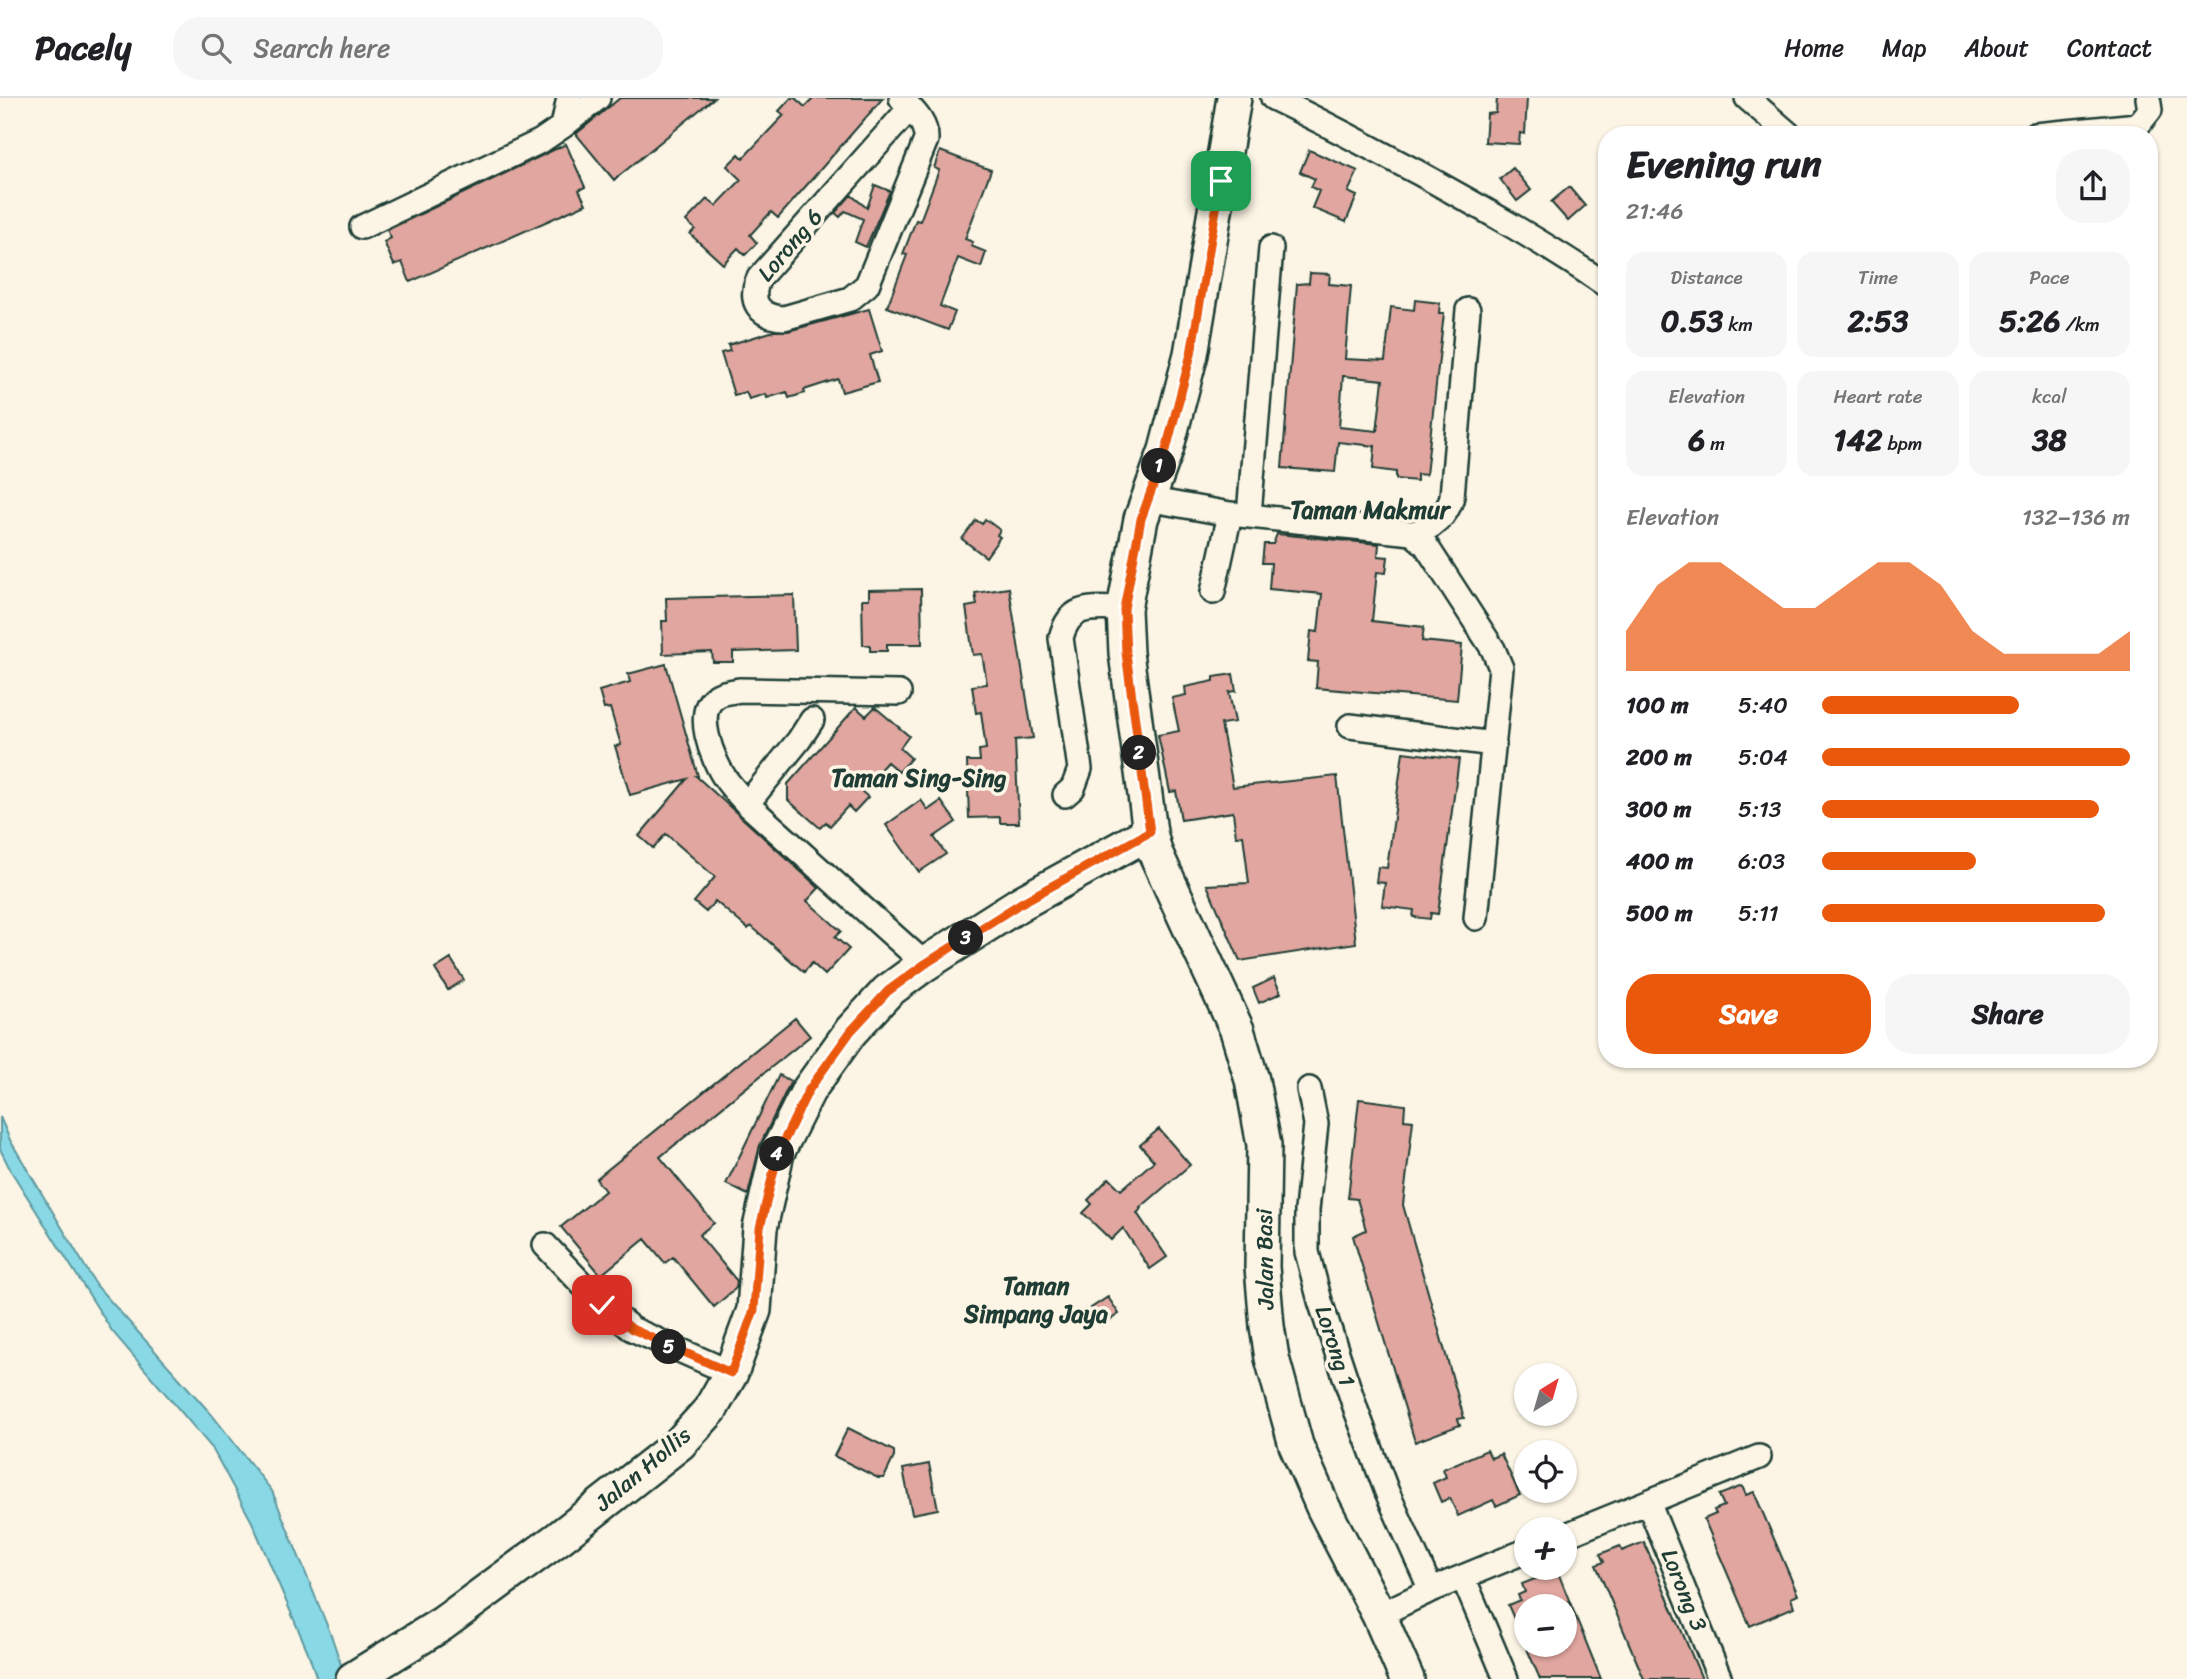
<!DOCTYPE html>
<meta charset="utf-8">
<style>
body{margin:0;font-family:Sriracha,sans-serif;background:#f6f6f6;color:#202124;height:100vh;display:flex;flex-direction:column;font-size:26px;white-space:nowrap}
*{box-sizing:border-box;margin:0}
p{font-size:23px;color:#757577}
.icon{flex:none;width:38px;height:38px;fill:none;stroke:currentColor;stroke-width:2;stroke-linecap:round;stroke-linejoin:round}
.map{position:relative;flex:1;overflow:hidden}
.panel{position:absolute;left:1598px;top:28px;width:560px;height:942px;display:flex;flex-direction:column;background:#fff;border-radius:28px;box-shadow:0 2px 5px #0004}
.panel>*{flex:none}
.needle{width:46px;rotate:37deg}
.controls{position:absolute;left:1514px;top:1265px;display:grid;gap:14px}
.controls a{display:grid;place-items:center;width:63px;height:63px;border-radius:50%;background:#fff;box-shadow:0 2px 5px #0004;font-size:35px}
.pin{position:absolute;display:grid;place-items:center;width:60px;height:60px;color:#fff;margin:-30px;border-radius:14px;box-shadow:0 4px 10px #0006}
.km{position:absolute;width:35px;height:35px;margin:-18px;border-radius:50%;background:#222;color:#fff;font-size:19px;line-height:35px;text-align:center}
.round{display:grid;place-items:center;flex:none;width:74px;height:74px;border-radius:28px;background:#f6f6f6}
.headline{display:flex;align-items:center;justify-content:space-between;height:119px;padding:0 28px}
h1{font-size:38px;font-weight:700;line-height:52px}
.figures{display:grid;grid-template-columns:repeat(3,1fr);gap:10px;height:119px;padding:7px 28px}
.figures div{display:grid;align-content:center;border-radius:18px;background:#f6f6f6;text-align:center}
.figures b{font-size:30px;font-weight:700}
.figures small{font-size:19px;font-weight:400}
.figures p{font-size:19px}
.chart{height:196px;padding:14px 28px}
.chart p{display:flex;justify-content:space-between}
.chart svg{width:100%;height:126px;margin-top:7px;fill:#ea580c;opacity:.7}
.action{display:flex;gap:14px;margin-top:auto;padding:14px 28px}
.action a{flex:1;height:80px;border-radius:28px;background:#ea580c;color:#fff;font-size:28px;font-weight:700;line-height:80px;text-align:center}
.action a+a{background:#f6f6f6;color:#202124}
ul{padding:0 28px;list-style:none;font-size:23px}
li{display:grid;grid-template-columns:112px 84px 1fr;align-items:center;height:52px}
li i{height:18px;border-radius:9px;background:#ea580c}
header{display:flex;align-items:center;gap:42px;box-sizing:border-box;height:98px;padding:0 35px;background:#fff;border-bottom:2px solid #e0e0e0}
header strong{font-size:33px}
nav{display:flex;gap:38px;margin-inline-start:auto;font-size:24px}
.search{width:490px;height:63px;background:#f6f6f6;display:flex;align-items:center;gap:18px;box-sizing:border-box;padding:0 24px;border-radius:28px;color:#757577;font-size:26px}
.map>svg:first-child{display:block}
</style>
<header>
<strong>Pacely</strong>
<div class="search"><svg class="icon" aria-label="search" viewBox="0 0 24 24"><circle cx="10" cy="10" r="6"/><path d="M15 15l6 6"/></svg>Search here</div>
<nav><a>Home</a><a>Map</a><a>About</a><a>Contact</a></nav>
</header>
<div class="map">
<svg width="2187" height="1581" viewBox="0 0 2187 1581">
<rect width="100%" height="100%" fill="#fcf5e5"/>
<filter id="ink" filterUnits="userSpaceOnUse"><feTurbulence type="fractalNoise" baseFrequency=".0143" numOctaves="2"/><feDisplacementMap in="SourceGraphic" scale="14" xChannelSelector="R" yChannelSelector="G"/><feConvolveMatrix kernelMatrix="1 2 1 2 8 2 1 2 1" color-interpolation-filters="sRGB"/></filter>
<g filter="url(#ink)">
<path fill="#89d8e6" stroke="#5f9a9f" stroke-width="2" d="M0,1019L10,1042L96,1187L212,1317L272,1393L331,1537L346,1581H317L308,1554L252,1424L212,1350L112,1233L11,1073L0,1051Z"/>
<path fill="#e0a69f" stroke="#1f3d34" stroke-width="2" fill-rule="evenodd" d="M620,0H714L614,82L576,36Z
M791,0H795L805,9L814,0H883L778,120L771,114L750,137L757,145L745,157L738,150L723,166L690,136L695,131L686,123L707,101L716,108L741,82L727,68L739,56L743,60L784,17L779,13Z
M1497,0H1527L1525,36L1520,35L1519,46L1485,44L1487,16L1496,15Z
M566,46L585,89L579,92L586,106L410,184L402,164L394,167L384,144L391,140L387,132Z
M1309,52L1358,73L1348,94L1357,98L1346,124L1312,110L1319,93L1311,89L1315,81L1300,74Z
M940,53L991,72L965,141L973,144L971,148L986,154L981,169L958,160L940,208L955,214L948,232L887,209L907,157L903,156L916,122L920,123L939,72L934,70Z
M1513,70L1531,92L1517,103L1500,81Z
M875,87L890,93L866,149L855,144L863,121L845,113L840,119L835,115L851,97L867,110Z
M1569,89L1585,108L1568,123L1551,104Z
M1310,175L1330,176L1329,186L1351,188L1345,261L1385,263L1391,209L1414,212L1415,202L1440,205L1439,215H1444L1426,377L1417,376V383L1396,381V374L1373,371L1375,348L1338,344L1335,374L1282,370L1297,186L1309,185ZM1343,278L1383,282L1377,333L1339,329Z
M869,211L882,253L870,257L878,284L842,294L838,281L804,292L805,295L789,300L787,294L767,300L766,296L749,301L746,294L734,297L721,255L730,253L728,247L774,233H788Z
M985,421L1000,432L997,437L1000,439L986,459L962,441L976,422L982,426Z
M1277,436L1379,446L1378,458L1388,459L1386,475L1377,474L1372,523L1424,529L1422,543L1462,547L1457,602L1316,590L1318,564L1308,563L1311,533L1318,534L1322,496L1269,491L1271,465H1262L1264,446H1273Z
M1009,490L1033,640L1015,642L1019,725H1000V719L969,720L967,663H980L979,652L986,651L981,614L976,615L972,588L987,586L982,556L973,557L966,509L977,507L975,495Z
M921,491L922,546H887V553H870V547H863L862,501H869V492Z
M794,497L796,552L733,554V564H713L712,554L663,556L662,523H667L666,500Z
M666,566L698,678H696L819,790L807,803L841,833L835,839L849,851L825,877L812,865L804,874L751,828L748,831L715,803L706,814L694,804L715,779L666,736L653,750L639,738L687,681L630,697L615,648L621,647L610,610L604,611L599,593L630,584L628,576Z
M1233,576L1236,593L1229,594L1235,624L1221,626L1233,689L1337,678L1356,845L1240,863L1207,787L1249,785L1243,737L1236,738L1233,714L1181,722L1176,693L1170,694L1158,637L1179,633L1172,600L1186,597L1185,589L1214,583V579Z
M856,609L866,618L875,609L909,638L900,650L911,660L899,674L887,664L861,693L868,699L854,714L848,708L830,728L826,724L820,730L788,702V686Z
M1403,654L1459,661L1438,816L1431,815L1430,821L1413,819L1414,812L1382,808L1385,785L1376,784L1378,769L1387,770Z
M921,702L928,712L941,703L956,724L934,739L946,756L919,774L886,727Z
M451,861L464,882L448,892L435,871Z
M1274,880L1281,895L1259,905L1253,890Z
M795,920L810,938L660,1059L714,1125L699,1137L737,1183L736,1190L714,1209L673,1159L665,1165L645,1141L601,1177L561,1129L605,1093L596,1081Z
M779,977L791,983L760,1047L748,1097L726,1086Z
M1359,1001L1405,1007L1404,1022L1413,1023L1403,1107L1464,1320L1458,1321L1460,1327L1415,1344L1353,1138L1366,1132L1357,1101L1348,1100Z
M1159,1031L1190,1067L1140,1110L1141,1111L1137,1115L1167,1159L1150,1171L1123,1130L1111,1142L1083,1115L1092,1106L1088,1102L1109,1080L1121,1092L1154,1063L1140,1047Z
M1108,1199L1119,1216L1102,1227L1091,1210Z
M848,1330L894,1353V1359L884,1380H878L834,1358Z
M1487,1352L1491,1360L1501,1356L1520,1397L1496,1408L1493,1402L1458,1418L1450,1400L1441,1404L1433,1385L1446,1379L1443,1371Z
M929,1366L938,1411L912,1416L903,1371Z
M1742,1388L1746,1397L1754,1394L1798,1497L1791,1500L1794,1509L1750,1528L1704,1421L1716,1416L1714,1412L1724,1408L1719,1397Z
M1644,1444L1702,1581H1644L1596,1467L1604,1464L1600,1456L1620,1448L1622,1453Z
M1557,1472L1565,1492L1601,1581H1540L1508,1507L1520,1502L1518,1497L1525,1494L1522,1486ZM1526,1508H1564V1547H1526Z"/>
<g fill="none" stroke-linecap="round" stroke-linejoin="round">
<defs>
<path id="street" d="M901,0C912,12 927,24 926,42L867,187L850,201L784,220C759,219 748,203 759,180L910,10
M1273,0C1322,23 1369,49 1417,74C1482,110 1545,145 1606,187
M1747,0L1790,37
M563,28L598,0
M2035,37L2138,27L2150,12L2148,0
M362,129L541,43L563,28L569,0
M1147,401L1230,416L1412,435C1432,432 1448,417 1452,398L1468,212
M1249,417L1271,150
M1412,435L1425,446L1493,551L1501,570L1476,820
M1213,494L1230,416
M899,595L739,592C732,594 722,594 717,598C692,611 713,663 725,680C731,689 739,697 747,706L925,866
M1350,628L1494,646
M1065,697L1073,690L1080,671L1061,540C1070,504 1093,511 1124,511
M747,706L799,642L812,622
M1309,991L1316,1026L1307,1112V1154L1320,1203L1356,1312L1387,1394L1431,1492
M545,1147L602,1207L632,1231L731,1275
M1648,1404L1720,1581
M1564,1438L1759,1359
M1463,1479L1506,1581
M1379,1517L1431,1492L1526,1453"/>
<path id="secondary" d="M1234,0L1191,256L1166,352L1141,421L1124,511L1126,555L1150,734L1155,754L1237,932L1252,982L1264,1047L1262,1169L1267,1228L1272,1260L1296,1347L1323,1409L1379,1517L1407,1581
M353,1581L442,1526L559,1440L680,1345L710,1312L731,1275L754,1212L760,1130L777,1055L808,993L851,933L888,893L925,866L1021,805L1150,734"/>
</defs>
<use href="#street" stroke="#1f3d34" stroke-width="28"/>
<use href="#secondary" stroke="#1f3d34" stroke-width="38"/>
<use href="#street" stroke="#fcf5e5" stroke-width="23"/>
<use href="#secondary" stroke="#fcf5e5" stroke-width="33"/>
</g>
</g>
<g fill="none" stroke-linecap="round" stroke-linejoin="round" filter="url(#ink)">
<defs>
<path id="route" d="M602,1207L632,1231L731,1275L754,1212L760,1130L778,1055L808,993L851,933L888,893L925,866L1021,805L1150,734L1126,555L1124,511L1141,421L1166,352L1191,256L1221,83"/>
</defs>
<use href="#route" stroke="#fff" stroke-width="14"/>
<use href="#route" stroke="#ea580c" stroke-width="9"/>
</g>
<g text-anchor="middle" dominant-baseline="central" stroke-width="7" stroke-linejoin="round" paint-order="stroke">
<g font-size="23" fill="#1f3d34" stroke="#fcf5e5">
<text transform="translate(790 147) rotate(-50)">Lorong 6</text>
<text transform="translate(1265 1161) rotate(-91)">Jalan Basi</text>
<text transform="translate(1335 1248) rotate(72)">Lorong 1</text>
<text transform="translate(643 1371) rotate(-40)">Jalan Hollis</text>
<text transform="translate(1684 1492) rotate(68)">Lorong 3</text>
</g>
<g font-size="24" font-weight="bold" fill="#1f3d34" stroke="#fcf5e5">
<text x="1370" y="412">Taman Makmur</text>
<text x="919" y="680">Taman Sing-Sing</text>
<text x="1036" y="1188">Taman<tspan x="1036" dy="28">Simpang Jaya</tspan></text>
</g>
</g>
</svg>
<div class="controls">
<a><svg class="needle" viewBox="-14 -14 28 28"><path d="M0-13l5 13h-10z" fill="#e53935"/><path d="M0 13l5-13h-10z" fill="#757577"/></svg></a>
<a><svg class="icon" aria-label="locate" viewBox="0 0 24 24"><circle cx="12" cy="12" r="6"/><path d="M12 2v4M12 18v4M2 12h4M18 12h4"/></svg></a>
<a>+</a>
<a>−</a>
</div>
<div class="pin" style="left:1221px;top:83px;background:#1e9e55"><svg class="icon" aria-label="arrive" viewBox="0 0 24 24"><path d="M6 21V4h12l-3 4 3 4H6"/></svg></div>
<div class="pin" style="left:602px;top:1207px;background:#d93025"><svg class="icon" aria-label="check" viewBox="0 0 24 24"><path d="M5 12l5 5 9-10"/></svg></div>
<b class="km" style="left:1159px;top:368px">1</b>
<b class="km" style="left:1139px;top:655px">2</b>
<b class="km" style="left:966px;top:840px">3</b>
<b class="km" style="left:777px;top:1056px">4</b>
<b class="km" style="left:669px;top:1249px">5</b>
<section class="panel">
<div class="headline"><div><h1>Evening run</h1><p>21:46</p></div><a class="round"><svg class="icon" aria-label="share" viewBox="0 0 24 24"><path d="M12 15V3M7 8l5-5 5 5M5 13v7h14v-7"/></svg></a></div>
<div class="figures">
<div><p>Distance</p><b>0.53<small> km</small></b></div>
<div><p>Time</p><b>2:53</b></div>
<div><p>Pace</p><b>5:26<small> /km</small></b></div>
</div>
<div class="figures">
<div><p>Elevation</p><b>6<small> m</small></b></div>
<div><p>Heart rate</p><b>142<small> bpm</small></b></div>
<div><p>kcal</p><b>38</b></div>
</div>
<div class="chart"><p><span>Elevation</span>132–136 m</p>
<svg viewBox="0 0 160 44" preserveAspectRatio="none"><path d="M0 44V30L10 14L20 6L30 6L40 14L50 22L60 22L70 14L80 6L90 6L100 14L110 30L120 38L130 38L140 38L150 38L160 30V44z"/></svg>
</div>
<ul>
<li><b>100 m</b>5:40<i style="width:64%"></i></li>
<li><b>200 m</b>5:04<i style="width:100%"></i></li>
<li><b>300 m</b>5:13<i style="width:90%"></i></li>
<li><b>400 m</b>6:03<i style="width:50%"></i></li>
<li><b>500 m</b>5:11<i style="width:92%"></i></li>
</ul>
<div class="action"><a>Save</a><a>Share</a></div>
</section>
</div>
